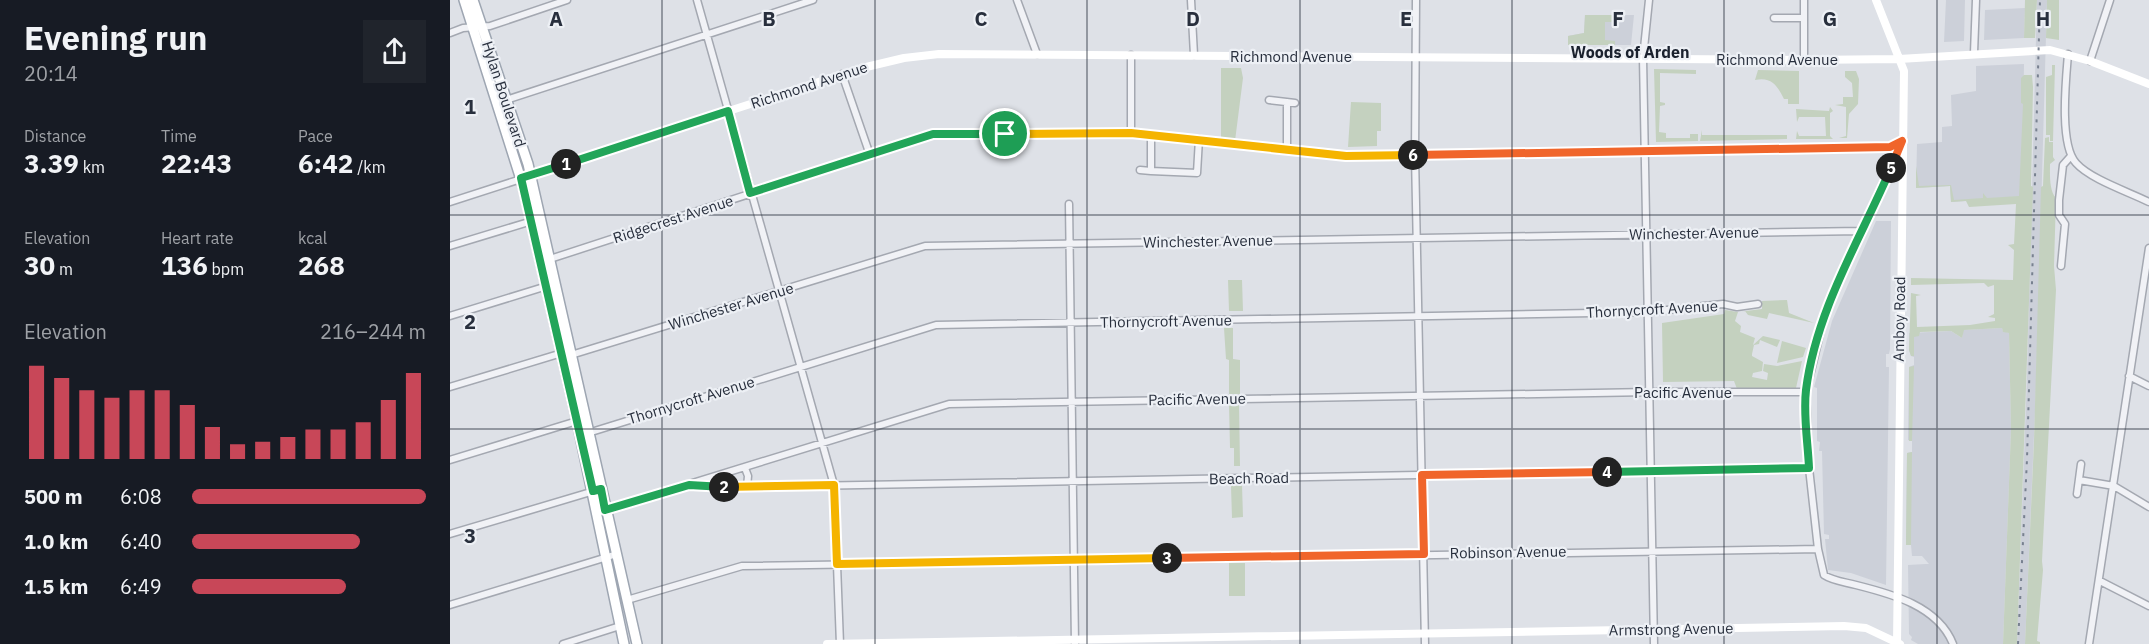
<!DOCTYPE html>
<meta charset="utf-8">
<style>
body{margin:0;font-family:"IBM Plex Sans",sans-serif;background:#20242c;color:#f1f3f6;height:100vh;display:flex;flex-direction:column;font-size:22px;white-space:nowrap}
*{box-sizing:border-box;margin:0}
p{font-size:20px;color:#9ea1a6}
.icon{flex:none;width:33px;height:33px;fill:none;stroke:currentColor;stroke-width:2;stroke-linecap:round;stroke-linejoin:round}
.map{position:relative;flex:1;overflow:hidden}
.details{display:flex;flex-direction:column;background:#171b24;width:450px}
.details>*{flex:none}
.pin{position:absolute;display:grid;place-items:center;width:51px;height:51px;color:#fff;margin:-26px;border:3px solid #fff;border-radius:50%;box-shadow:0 2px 6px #0007}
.km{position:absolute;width:30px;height:30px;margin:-15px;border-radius:50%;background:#222;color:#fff;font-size:16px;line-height:30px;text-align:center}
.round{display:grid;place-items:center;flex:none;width:63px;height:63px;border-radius:0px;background:#20242c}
.overview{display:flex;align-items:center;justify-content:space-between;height:102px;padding:0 24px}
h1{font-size:33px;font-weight:700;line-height:45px}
.metrics{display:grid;grid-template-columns:repeat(3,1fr);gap:9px;height:102px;padding:6px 24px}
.metrics div{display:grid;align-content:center}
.metrics b{font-size:26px;font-weight:700}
.metrics small{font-size:16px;font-weight:400}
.metrics p{font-size:16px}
.chart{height:168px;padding:12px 24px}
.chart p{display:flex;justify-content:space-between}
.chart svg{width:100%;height:108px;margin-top:6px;stroke:#c84758;stroke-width:6}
ul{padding:0 24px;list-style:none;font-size:20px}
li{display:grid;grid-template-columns:96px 72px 1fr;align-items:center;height:45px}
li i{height:15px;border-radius:8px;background:#c84758}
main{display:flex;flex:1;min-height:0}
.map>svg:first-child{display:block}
</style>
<main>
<section class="details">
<div class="overview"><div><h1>Evening run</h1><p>20:14</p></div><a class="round"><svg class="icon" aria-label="share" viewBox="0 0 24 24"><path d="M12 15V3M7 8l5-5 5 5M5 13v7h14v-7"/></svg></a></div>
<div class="metrics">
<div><p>Distance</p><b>3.39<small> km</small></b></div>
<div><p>Time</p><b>22:43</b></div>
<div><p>Pace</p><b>6:42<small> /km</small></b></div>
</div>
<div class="metrics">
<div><p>Elevation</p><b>30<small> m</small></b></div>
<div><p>Heart rate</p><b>136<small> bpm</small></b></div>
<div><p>kcal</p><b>268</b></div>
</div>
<div class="chart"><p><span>Elevation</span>216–244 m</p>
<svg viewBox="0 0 160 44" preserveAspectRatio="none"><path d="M5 44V6M15 44V11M25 44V16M35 44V19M45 44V16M55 44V16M65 44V22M75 44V31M85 44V38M95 44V37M105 44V35M115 44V32M125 44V32M135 44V29M145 44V20M155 44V9"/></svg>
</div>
<ul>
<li><b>500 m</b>6:08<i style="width:100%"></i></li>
<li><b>1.0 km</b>6:40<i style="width:72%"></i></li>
<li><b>1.5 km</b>6:49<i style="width:66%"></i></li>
</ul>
</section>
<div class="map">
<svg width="1699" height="644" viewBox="0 0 1699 644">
<rect width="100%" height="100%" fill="#dee1e7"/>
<path fill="#ccd0d9" d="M1496,0H1515L1514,41L1494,42Z
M1587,0H1597L1586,388L1575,644H1567L1577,378Z
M1575,8L1574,38L1534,40L1535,10Z
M1135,15H1184L1181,45H1118V36L1134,33Z
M1574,64L1572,197L1501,202L1500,186L1466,188L1467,144L1492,142V127L1502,126L1501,95L1526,91V66Z
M1426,221H1441L1440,349L1439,354H1436V367H1439L1436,585L1401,573L1378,570L1375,539H1379V535L1374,534L1372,451H1369L1370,442L1367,441V388L1364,387L1382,321Z
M1552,328L1553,331L1559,333L1561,429L1553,644H1468L1461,640L1462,637L1459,634L1458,565L1546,560L1479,564L1472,556H1462L1461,545H1456L1457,453L1462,452V441L1458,440L1459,367L1464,365V357L1461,356L1459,350V333L1501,331L1512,338L1513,330Z"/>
<path fill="#c4d1bf" d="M1575,0H1587L1585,38H1574Z
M1597,0H1609V40L1596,38Z
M1135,15H1174V22H1155V40L1165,41V45H1118V36L1134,33Z
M1602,65H1605L1603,141H1600V135H1596V77L1602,75Z
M771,68H791L793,78L785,141L771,140Z
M1204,69L1246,70V74L1210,73V102L1215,103V105L1210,106L1209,132L1216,133V138H1240V134H1248V141L1206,142Z
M1308,70L1349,71V104H1338V99H1334C1328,87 1322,76 1305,80Z
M1395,71H1406L1409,79L1408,104L1399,114L1397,138H1389L1396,136V107L1385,105L1393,104V97H1403L1402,83L1395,77Z
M1574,75H1582L1583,87L1581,186L1583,187L1567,644H1553L1561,429L1559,333L1553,332L1552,328L1514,330L1512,338L1501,331L1470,332L1469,336L1464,337V356H1461L1459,350L1461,293L1471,295L1466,296L1467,327L1520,325L1545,321V318L1538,317L1544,314V285L1538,287L1534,283L1461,285V278L1563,280L1564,250L1558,245L1564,244L1566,204L1519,207L1516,201L1501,202L1500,186L1466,188V166L1469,186L1501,185L1504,200L1533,198V193L1537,198L1569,196L1573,104L1571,103V78Z
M901,102L931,103V131H927V146L898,147Z
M1380,107L1383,111L1380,113V136L1383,139H1346L1347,131L1349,136H1376L1375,117H1349L1347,122L1346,109L1379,111Z
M1252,130V135H1337V139L1250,141Z
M1599,137V142H1603V157L1605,160L1600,164C1600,174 1599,191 1606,198L1604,266L1606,290L1592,561L1593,570L1587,641L1590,642V644H1575L1584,441L1591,187L1593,186L1595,138Z
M778,280H792L793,311H779Z
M1337,300L1339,313L1364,323L1319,313L1317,319L1298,315L1295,311L1288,312L1285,321L1291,326L1290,332L1305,338L1303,345L1313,336L1330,340L1327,347L1310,340L1309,344L1304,345L1302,354V347V356L1313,362L1312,371L1303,373L1302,377L1317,380L1318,373L1313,371L1314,364L1327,366L1352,361L1346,388L1287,389L1284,381L1213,382L1212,323L1274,314L1275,310L1288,312L1312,309V301Z
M774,328H783V359L790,360V394H779V360L776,359Z
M1332,341L1356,348L1353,357L1327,363Z
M1464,366L1462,441H1459V367Z
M779,404H789L790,466H784V448H780Z
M1462,452L1461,545H1456L1457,453Z
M792,485L793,517L782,518L781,486Z
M779,563H795V596H779Z"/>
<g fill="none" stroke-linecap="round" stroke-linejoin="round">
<defs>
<path id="street" d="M247,0L384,485L390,644
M567,0L587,54
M741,0L744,55
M966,0L965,155L975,644
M1199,0L1193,58L1204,644
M1324,18H1354
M0,33L13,28L40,26L117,0
M1524,53L1526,0
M1618,54C1616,79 1609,144 1626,163C1640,179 1679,192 1699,202
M681,55V133
M1354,60V0
M1640,61L1660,0
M392,74L420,155
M56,100L363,0
M819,100L845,103
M701,135V171L747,173L749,139
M1452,141L1376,309L1356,392L1359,468L1368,549L1374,575C1383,581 1395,582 1406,585C1442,594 1488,606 1503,644
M837,149V102
M690,170L701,171
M0,202L71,179
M619,204L625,644
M0,246L82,221
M100,259L483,134L681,133L896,156L1440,147L1452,141
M1611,266L1615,224L1609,215V200L1613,165L1621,156
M0,316L97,286
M121,355L475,246L1411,231
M1679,376L1699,386
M0,387L112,353
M138,433L486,325L1198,312L1273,304L1287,307L1308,304
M0,460L127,421
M295,468L298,476L297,487
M1629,480L1664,486L1699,507
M244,486L297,487L1359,468
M1627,494L1631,464
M155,510L499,404L1200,392H1356
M0,534L144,491
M1650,581L1699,606
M177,600L292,566L1368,549
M0,605L167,554
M113,644L170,626
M1639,644L1699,248"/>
<path id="primary" d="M14,0L74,189L127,421L174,644
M23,0L78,164L187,644"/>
</defs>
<use href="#street" stroke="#a4a8b1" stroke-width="9"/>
<use href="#primary" stroke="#9ea6b2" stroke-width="12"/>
<use href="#street" stroke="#f1f2f6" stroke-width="6"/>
<path stroke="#fff" stroke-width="8" d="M1426,0L1454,71L1447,644
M74,177L412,68L454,58L489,54L1354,60L1449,59L1600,50L1640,61L1699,84
M377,644L1394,626L1416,628L1450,644"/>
<use href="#primary" stroke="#fff" stroke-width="9"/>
<path stroke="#788190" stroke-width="2" stroke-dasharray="3 6" stroke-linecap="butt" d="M1568,644L1577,459L1590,0"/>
</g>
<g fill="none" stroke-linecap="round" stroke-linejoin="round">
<defs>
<path id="split-1" d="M116,164L278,111L300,193L483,134H555"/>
<path id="split-2" d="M116,164L71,178L143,491L151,489L155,510L239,485L274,487"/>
<path id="split-3" d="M274,487L384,485L387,564L717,558"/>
<path id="split-4" d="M717,558L974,554L972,475L1157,472"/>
<path id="split-5" d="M1157,472L1359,468C1358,443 1353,415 1356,390C1366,310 1410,240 1441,168"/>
<path id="split-6" d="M963,155L1440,147L1452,141L1441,168"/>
<path id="split-7" d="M555,134L681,133L896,156L963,155"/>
</defs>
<use href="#split-1" stroke="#fff" stroke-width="12"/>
<use href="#split-2" stroke="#fff" stroke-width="12"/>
<use href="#split-3" stroke="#fff" stroke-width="12"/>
<use href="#split-4" stroke="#fff" stroke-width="12"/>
<use href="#split-5" stroke="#fff" stroke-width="12"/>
<use href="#split-6" stroke="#fff" stroke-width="12"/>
<use href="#split-7" stroke="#fff" stroke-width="12"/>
<use href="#split-1" stroke="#22a559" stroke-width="8"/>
<use href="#split-2" stroke="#22a559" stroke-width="8"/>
<use href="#split-3" stroke="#f5b400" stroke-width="8"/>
<use href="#split-4" stroke="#f0652b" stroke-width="8"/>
<use href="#split-5" stroke="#22a559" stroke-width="8"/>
<use href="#split-6" stroke="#f0652b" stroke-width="8"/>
<use href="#split-7" stroke="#f5b400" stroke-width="8"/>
</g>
<path fill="none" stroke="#282f3d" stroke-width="1.5" stroke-opacity="0.55" d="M212,0V644M425,0V644M637,0V644M850,0V644M1062,0V644M1274,0V644M1487,0V644M0,215H1699M0,429H1699"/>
<g text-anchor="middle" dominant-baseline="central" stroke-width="4.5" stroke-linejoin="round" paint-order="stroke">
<g font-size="15" fill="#282f3d" stroke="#edf0f5">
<text x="841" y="56">Richmond Avenue</text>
<text x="1327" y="59">Richmond Avenue</text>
<text transform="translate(359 85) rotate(-18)">Richmond Avenue</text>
<text transform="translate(54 94) rotate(72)">Hylan Boulevard</text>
<text transform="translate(223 219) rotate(-18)">Ridgecrest Avenue</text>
<text transform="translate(1244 233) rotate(-1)">Winchester Avenue</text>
<text transform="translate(758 241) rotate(-1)">Winchester Avenue</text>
<text transform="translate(281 306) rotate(-17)">Winchester Avenue</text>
<text transform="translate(1202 309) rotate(-3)">Thornycroft Avenue</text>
<text transform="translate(1449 319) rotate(-89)">Amboy Road</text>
<text transform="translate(716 321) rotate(-1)">Thornycroft Avenue</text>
<text x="1233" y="392">Pacific Avenue</text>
<text transform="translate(747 399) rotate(-1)">Pacific Avenue</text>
<text transform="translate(241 400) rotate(-17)">Thornycroft Avenue</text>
<text transform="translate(799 478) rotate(-1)">Beach Road</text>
<text transform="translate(1058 552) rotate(-1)">Robinson Avenue</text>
<text transform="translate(1221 629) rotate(-1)">Armstrong Avenue</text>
</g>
<g font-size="16" font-weight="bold" fill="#1a212e" stroke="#edf0f5">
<text x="1180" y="52">Woods of Arden</text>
</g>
</g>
<g font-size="20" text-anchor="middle" font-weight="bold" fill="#282f3d" stroke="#edf0f5" stroke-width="4.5" stroke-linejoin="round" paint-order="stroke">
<text x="106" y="26">A</text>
<text x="319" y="26">B</text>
<text x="531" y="26">C</text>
<text x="743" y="26">D</text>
<text x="956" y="26">E</text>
<text x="1168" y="26">F</text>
<text x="1380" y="26">G</text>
<text x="1593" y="26">H</text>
<text x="20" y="114">1</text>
<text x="20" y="329">2</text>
<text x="20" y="543">3</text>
</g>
</svg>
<div class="pin" style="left:555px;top:134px;background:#1e9e55"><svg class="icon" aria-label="arrive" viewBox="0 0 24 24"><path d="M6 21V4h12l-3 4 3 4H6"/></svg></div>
<b class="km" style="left:116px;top:164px">1</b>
<b class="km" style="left:274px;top:487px">2</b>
<b class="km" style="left:717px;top:558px">3</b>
<b class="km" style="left:1157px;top:472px">4</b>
<b class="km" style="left:1441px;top:168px">5</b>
<b class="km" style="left:963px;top:155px">6</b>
</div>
</main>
